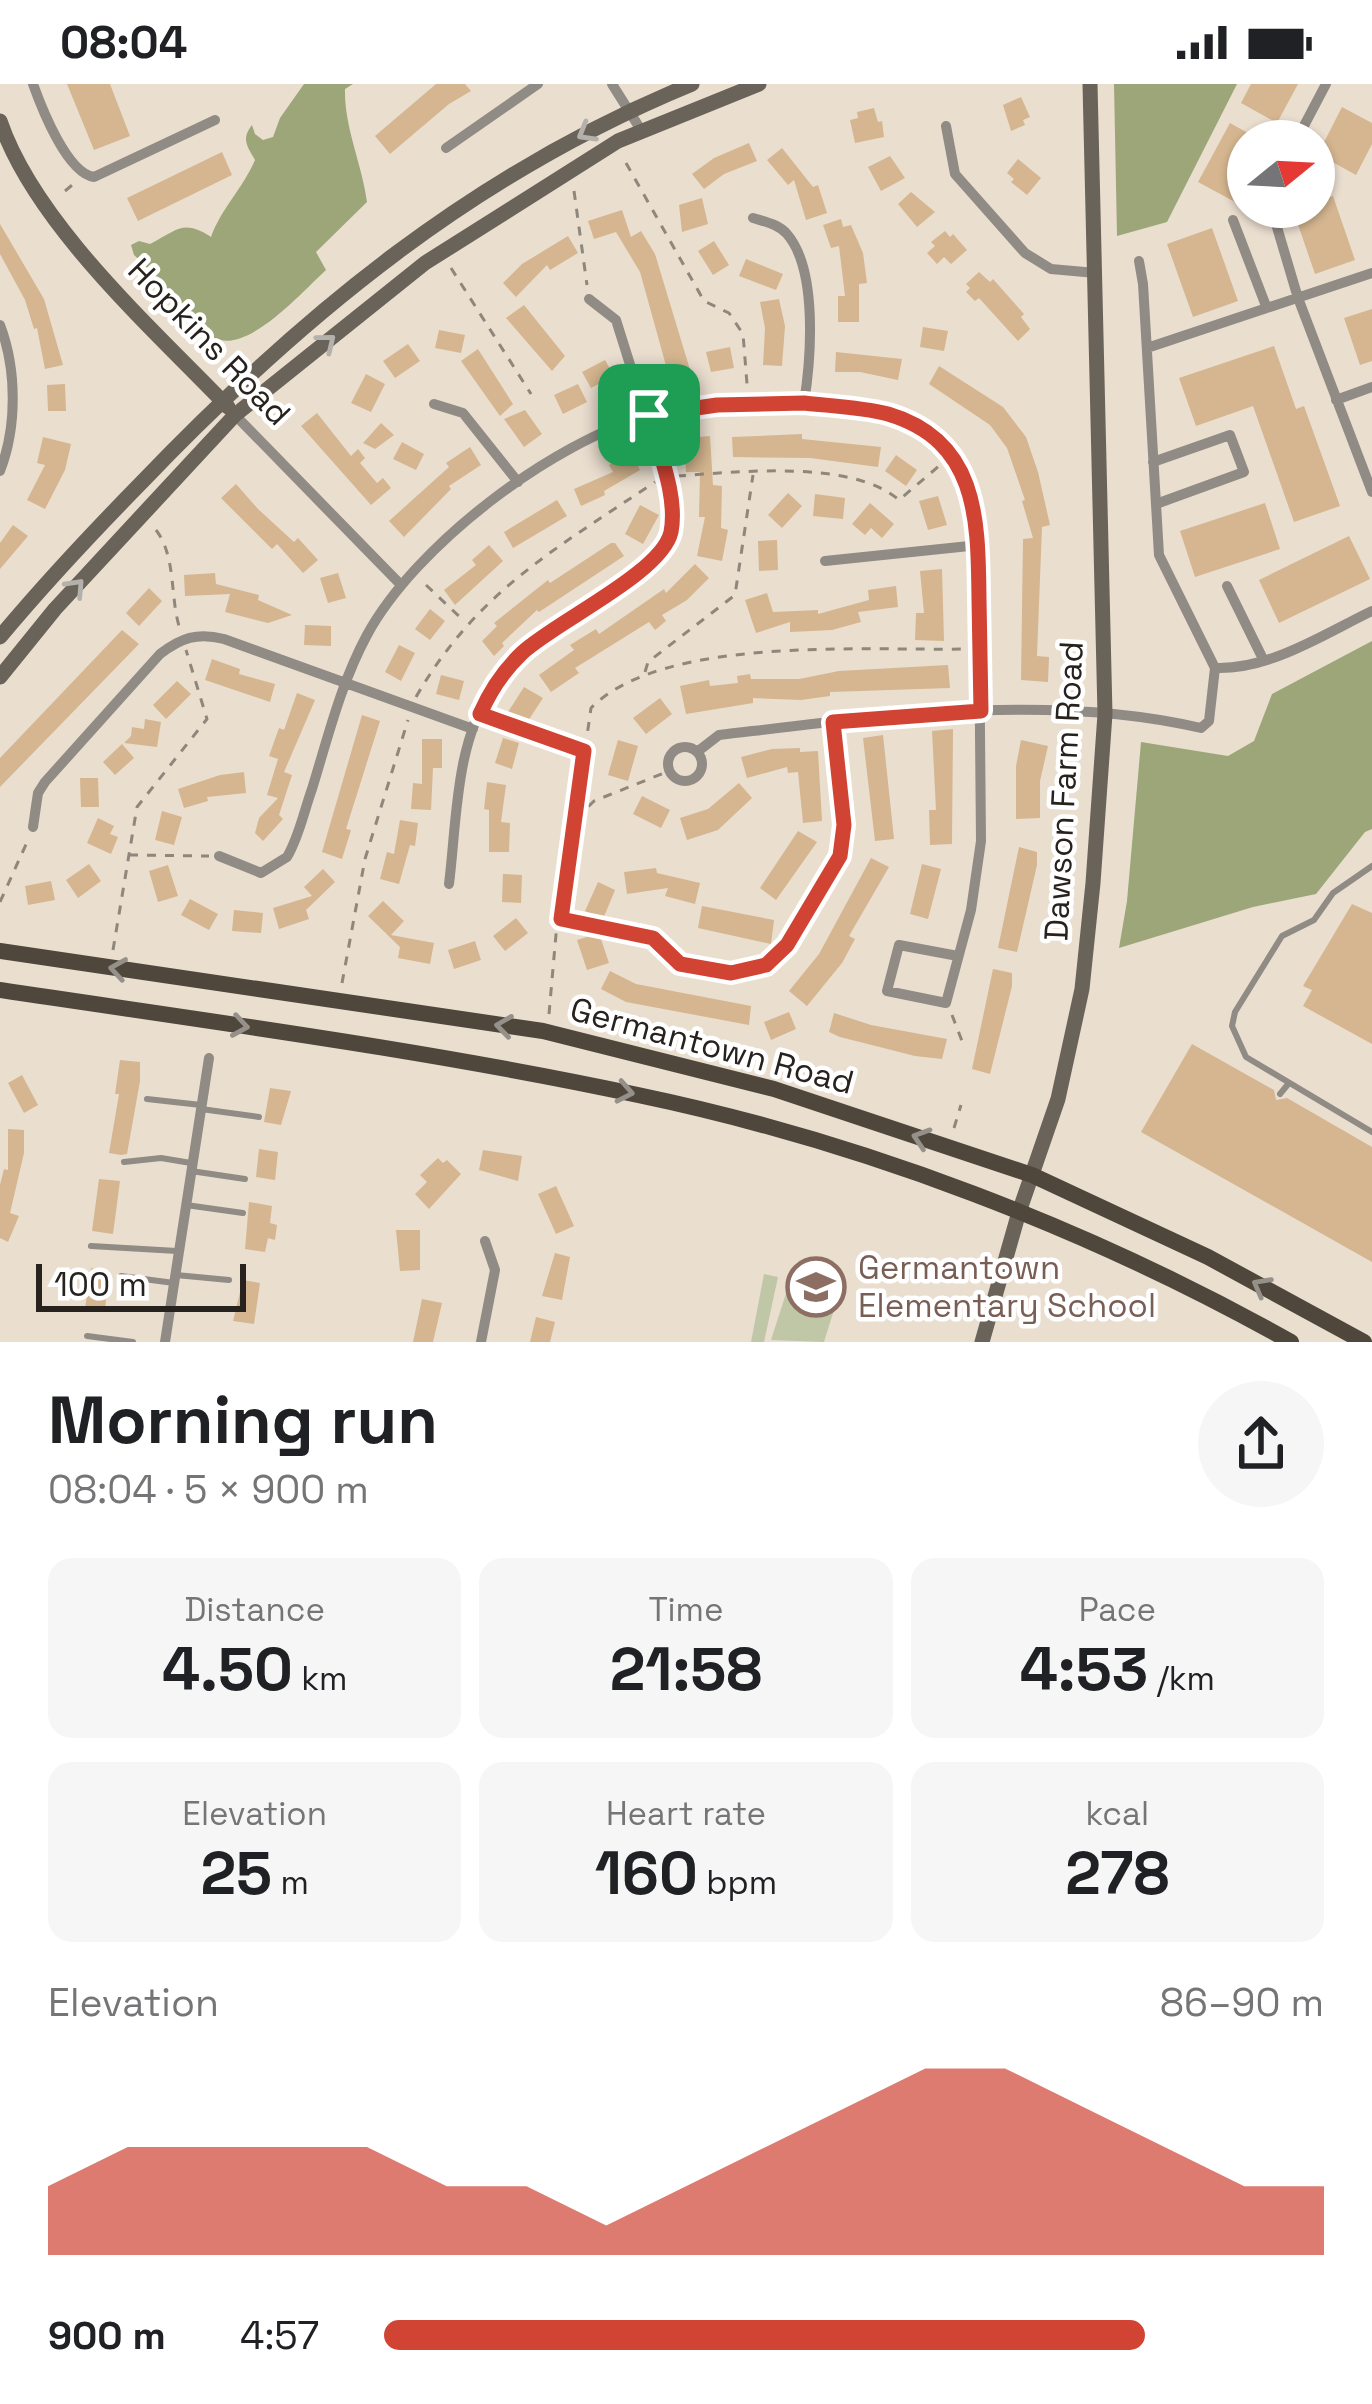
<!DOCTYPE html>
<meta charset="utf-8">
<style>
body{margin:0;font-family:"Space Grotesk",sans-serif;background:#f6f6f6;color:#202124;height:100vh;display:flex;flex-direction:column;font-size:45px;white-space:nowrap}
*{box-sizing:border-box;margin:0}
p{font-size:39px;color:#757577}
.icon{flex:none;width:66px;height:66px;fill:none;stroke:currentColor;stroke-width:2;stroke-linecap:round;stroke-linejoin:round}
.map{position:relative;height:1258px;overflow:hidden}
.details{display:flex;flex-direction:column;background:#fff;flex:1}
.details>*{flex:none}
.needle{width:78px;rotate:72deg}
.controls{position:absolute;left:1227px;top:36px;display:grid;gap:24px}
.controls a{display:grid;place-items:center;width:108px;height:108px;border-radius:50%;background:#fff;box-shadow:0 3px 9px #0004;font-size:60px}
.scale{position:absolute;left:36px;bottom:30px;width:210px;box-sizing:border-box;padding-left:12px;border:6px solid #27221d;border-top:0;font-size:33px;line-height:42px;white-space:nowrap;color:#27221d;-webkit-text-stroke:9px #fff;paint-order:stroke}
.pin{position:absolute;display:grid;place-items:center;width:102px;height:102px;color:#fff;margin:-51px;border-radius:24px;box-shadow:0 6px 18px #0006}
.round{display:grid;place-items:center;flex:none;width:126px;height:126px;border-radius:63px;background:#f6f6f6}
.headline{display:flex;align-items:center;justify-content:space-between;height:204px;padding:0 48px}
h1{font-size:66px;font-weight:700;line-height:90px}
.figures{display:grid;grid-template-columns:repeat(3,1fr);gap:18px;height:204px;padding:12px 48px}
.figures div{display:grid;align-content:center;border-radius:24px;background:#f6f6f6;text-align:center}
.figures b{font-size:60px;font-weight:700}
.figures small{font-size:33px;font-weight:400}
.figures p{font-size:33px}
.chart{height:336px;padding:24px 48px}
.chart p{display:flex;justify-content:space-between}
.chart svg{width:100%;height:216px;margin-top:12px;fill:#d14434;opacity:.7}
ul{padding:0 48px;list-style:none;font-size:39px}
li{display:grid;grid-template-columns:192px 144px 1fr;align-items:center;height:90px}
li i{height:30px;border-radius:15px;background:#d14434}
.status{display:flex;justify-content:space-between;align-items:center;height:84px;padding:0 60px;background:#fff;direction:ltr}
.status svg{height:33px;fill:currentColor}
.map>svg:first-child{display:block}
</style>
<div class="status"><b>08:04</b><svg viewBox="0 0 49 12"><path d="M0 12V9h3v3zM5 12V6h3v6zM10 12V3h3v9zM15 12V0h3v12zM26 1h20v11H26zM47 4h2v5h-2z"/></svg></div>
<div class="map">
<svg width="1372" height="1258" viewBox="0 0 1372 1258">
<rect width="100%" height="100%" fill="#eadecf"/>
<path fill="#bfc7a6" d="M764,1190L778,1193L764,1258H751Z
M790,1197L838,1213L824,1258L771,1256Z"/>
<path fill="#9da679" d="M304,0H353L345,5C344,43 362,80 367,118L316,168L326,186C303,207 253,264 220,256C205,252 193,238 184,227C167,208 153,188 134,171L131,161L139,157L150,160C178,146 183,135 211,153C221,125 243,104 255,76C247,62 241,55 252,41L255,50L263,56L273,53L280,34Z
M1114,0H1237L1167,138L1117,152Z
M1372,557V745L1365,748L1316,810L1253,823L1119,864L1127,817L1141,658L1228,672L1254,657L1272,610Z"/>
<path fill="#d5b690" d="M67,0H110L130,52L94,66Z
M436,0H465L471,7L449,20L390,70L375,52Z
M1251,0H1298L1277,39L1241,19Z
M1021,13L1030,33L1023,36L1025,41L1011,47L1003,21Z
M1342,23L1372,39V60L1356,91L1318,70Z
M874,24L878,38L882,37L884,53L855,59L850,36L858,34L857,28Z
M1230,39L1248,49V94L1235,118L1198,98Z
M749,59L757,77L724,90L704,105L692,90L714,74Z
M782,64L813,103L818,101L827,129L806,136L794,96L788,101L767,76Z
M222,68L232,91L138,137L127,114Z
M890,72L905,94L881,107L868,83Z
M1018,75L1041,94L1027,111L1011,98L1014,95L1007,89Z
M911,108L935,128L917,143L898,120Z
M1333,112L1355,176L1315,190L1293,126L1314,123V119Z
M702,114L708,140L682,148L679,121Z
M622,126L631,153L641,147L655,170L691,289L670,296L640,188L616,148L594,155L588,137Z
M841,135L843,143L851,141L863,169L867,199L859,200V238H838V212H845L839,162L831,164L823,141Z
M0,140L44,215L63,281L45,285L37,244L34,245L25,216L0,170Z
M1212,144L1238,217L1193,233L1167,160Z
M945,147L950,153L953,150L967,166L951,180L944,173L937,180L927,169L935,162L931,158Z
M568,152L578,169L550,186L547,181L516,213L503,199L522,180Z
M714,157L729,181L713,191L698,167Z
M746,175L783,190L776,206L739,192Z
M979,188L990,198L993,195L1024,230L1021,233L1030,245L1018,257L979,214L975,217L966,208L970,204L966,200Z
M779,215L785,242L782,282L763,281L765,244L760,218Z
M524,221L565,272L552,287L506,234Z
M1372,225V277L1360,281L1344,234Z
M923,243L948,247L944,267L920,263Z
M439,246L465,251L461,269L435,264Z
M408,260L420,277L395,294L383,277Z
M1274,262L1296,325L1304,322L1340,422L1294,438L1253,322L1196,342L1179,294Z
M730,263L734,284L711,288L706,268Z
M478,265L513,320L500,332L461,277Z
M836,268L902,275L898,296L860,288H835Z
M605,276L614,292L591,304L582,288Z
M939,282L1003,323L1026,353L1038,388L1050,441L1042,443L1037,572L1049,573L1048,598L1021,596L1023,455L1033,454L1022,417L1025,416L1007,364L990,341L929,300Z
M366,290L385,300L371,328L351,319Z
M65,300L66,327H48L47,301Z
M578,300L587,318L563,330L554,311Z
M525,326L542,350L524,363L504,335Z
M317,329L351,372L358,365L365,374L360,379L377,399L383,394L391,404L371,421L301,342Z
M381,339L394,351L375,365L363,359Z
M802,350V355L881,363L878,383L810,374L733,373L732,353Z
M710,352L713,401L722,402L721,444L728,446L722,477L697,472L705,433H699L700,388H686L684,354Z
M43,353L71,360L65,386L45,425L27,416L45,381L37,379Z
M402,358L424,370L416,386L393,375Z
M470,363L481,381L449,402L451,405L404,453L389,437L449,383L446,379Z
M631,369L640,386L604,407L605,411L581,422L574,405L613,388L609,381Z
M896,371L917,386L906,402L885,387Z
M236,400L258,425L294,458L298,454L318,476L303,489L277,460L272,465L221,414Z
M788,409L802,422L782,444L768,431Z
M815,410L845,414L843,435L813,432Z
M938,412L947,441L928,446L919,417Z
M557,416L567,432L513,464L504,448Z
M870,419L894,440L882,454L871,444L865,451L852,440Z
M1265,419L1280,465L1195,493L1180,447Z
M640,421L659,431L643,460L625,450Z
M13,441L28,452L0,485V459Z
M1349,452L1370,495L1279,539L1259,496Z
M777,456L778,486L759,487L758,457Z
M611,459H615L624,472L539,528L537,526L502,559L504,562L494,572L482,557L497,542L494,539L548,496L550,499Z
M489,461L503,477L455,521L444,506L476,481L472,476Z
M695,480L709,494L687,516L662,531L666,537L655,546L649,538L575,584L579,589L551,608L539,591L574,566L570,561L596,545L599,550L664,505L666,509Z
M942,485L944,557L915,556L916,529H924L920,487Z
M215,489L216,500L259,511L258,516L292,531L268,539L225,528L230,510L185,512L184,491Z
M338,489L346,514L328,519L320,494Z
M896,502L898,523L858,528L861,538L832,546L790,548V538L756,549L745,516L767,509L773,528L818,526V530L869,516L868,506Z
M149,504L162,517L139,542L126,529Z
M430,525L445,537L430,556L415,545Z
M305,541L331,542V562L304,561Z
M122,546L139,560L0,703V674Z
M399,561L415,569L401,597L385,588Z
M212,575L240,585L239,590L275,600L270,618L205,596Z
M948,581L950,604L830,608V612L801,616L753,614V619L686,630L680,602L709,596L710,602L738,599L737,592L750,590L751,595H799L839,587Z
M441,591L464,597L459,616L436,610Z
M177,597L191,610L166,635L153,621Z
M524,603L543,614L526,640L508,628Z
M297,609L315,616L284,688L292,691L279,731L283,735L263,757L255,749L259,734L278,714L267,711L278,675L269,672L279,644L284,646Z
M660,614L672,630L646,650L633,634Z
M362,631L380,637L346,745L351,746L342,775L322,768Z
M145,635L161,638L157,663L124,659L131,652L132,643L144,645Z
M953,645L952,760L930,761L929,726H936L932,647Z
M883,651L894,755L875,757L863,654Z
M503,654L519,659L512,685L495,679Z
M422,655H442V684H433L431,726L411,725L413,699L422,700Z
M618,656L638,662L628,697L608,691Z
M1021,656L1048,662L1040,697V734L1016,735V682Z
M122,660L134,674L115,691L103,678Z
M800,664V668L818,667L822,737L803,739L798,688L788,689L787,683L747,694L741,673L772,665Z
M244,688L246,709L207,713L208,717L184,724L178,705L220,691Z
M80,694H98L99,723H81Z
M487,698L506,701L501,738L510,739L509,768H489V726L484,725Z
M739,699L752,714L718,746L687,756L680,734L708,725Z
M642,712L670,726L661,744L633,730Z
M162,727L182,733L174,761L155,756Z
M98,734L114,742L110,750L118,753L111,770L87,759Z
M400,736L418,739L415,762L410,761L399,800L380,795L387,768L394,770Z
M798,747L817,758L776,816L760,804Z
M1019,763L1037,768V781L1017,868L998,864Z
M871,774L889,783L849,852L855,855L842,879L807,922L789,907L819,870Z
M89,780L101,797L78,814L66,796Z
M922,780L941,785L928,835L910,830Z
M168,781L178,812L158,818L149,787Z
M656,784L657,789L700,799L695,820L665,812L668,804L627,810L624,788Z
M323,785L335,798L306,826L309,835L279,845L273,824L312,812L304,803Z
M503,790L522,791L521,819L502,818Z
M51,797L55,816L28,821L25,802Z
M598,798L615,806L603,835L585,827Z
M190,815L218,830L209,846L181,831Z
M383,817L404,837L391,851L434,859L430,880L398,874L400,863L368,832Z
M1352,820L1372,829V960L1303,922L1312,906L1303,902Z
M702,822L774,836L771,860L698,844Z
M234,826L263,829L261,849L232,847Z
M516,834L528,849L505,867L493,852Z
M599,849L609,879L587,886L577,856Z
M475,857L481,876L454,885L448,866Z
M993,885L1012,889V902L990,990L972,985Z
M610,887L636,900L751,922L749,941L626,918L601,905Z
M789,928L796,945L771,956L764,938Z
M834,929L871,941L947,955L942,975L915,972L840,953L829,948Z
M1192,960L1274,1006L1276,1016L1287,1014L1372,1063V1178L1141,1048Z
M120,976L140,978V997L127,1070L121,1071L109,1069L119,1010H115Z
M22,991L38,1021L24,1029L8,999Z
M270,1004L291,1007L281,1041L264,1038Z
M8,1045L24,1046V1069L10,1129L19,1132L8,1158L0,1154V1101L4,1085L8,1086Z
M259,1065L278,1068L275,1096L256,1093Z
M483,1066L522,1072L518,1097L479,1086Z
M438,1074L443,1079L447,1076L461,1090L429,1125L415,1110L427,1098L420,1091Z
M99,1095L120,1097L113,1150L92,1147Z
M556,1102L574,1142L556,1150L538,1110Z
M249,1118L272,1122L270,1139L277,1141L275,1156L268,1154L265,1168L245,1165Z
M396,1146H420V1186L400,1187Z
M555,1169L570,1173L562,1216L542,1212Z
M91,1184L108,1186L105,1228L85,1225Z
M243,1196L260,1199L254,1240L233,1237Z
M422,1215L442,1219L433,1258H413Z
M536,1233L555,1238L550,1258H530Z"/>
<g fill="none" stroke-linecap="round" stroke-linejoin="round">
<path stroke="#8f867c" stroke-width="3" stroke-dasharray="9 9" stroke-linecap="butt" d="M626,79L704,217L729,229L743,250L747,300
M65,107L77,97
M574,107L587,201
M451,184L531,310
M677,392C738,388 851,375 899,416L939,382
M156,446C176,472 170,511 179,542
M426,501L464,537
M645,588L648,578L735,511L753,391
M416,613C477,507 557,464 655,398
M489,634L582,666
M575,736L591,624C663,551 866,567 965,565
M129,771L209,772
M0,818L28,756
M561,835L640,850
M113,866L137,723L207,635L186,566
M342,899L365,775L408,636
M549,930L557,839L561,835L575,736L594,717L669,687
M952,931L962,957
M954,1044L961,1021"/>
<path stroke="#908b85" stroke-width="6" d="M1372,782L1333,809L1314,836L1282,852L1235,928L1232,942L1246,973L1372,1048
M1280,1010L1289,999
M147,1015L201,1021
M201,1025L259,1033
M124,1078L161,1074L191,1079
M191,1087L245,1095
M186,1121L243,1129
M91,1162L177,1167
M176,1191L229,1196
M121,1192L174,1199
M87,1252L133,1258"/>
<path stroke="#908b85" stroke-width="10" d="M33,0C42,25 67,89 94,93L215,36
M612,0L641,46
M946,42L955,90L1025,169L1051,185L1096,189
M1296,57L1326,0
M446,64L538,0
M1271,123L1298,214L1372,408
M753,134C766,138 778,140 787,150C818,186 811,275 804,319
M1233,136L1266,222
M1139,177L1143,200L1159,471L1215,584C1270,586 1324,550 1372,527
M0,241C17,286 17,343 0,387
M1147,264L1372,189
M1336,316L1372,303
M434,320L463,329L518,398
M235,331L401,501
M1153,378L1230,351L1244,388L1156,420
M825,477L979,461
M1227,502L1263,575
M668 680a17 17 0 1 1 34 0a17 17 0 1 1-34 0Z
M697,668L719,651C873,633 1048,608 1201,644L1209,637L1215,584
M33,743L38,709L45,698L160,570C181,554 197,548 224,555L473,645
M219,772L261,789L287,773C299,753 304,727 312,705C328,653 341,599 367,551C416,461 552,358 650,331C702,316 769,314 822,321C908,333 951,342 978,433L981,757L971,826L946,919L887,907L899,861L958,872
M449,800C457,736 455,659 493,604C506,584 524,566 543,552C575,528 661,489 670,449C674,432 670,412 666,395L616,236L589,215
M653,854L680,880L731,889L765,881L787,861L840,772L844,741L833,638
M165,1258L209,974
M481,1258L495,1186L485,1157"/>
<path stroke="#6a635a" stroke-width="15" d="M0,37C35,140 152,244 228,323
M0,553C45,499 93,448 142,398C303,230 475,89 692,0
M0,593L55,525L235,331L425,179L618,57L759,0
M982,1258L1019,1128L1058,1015L1082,905L1093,799L1105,630L1090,0"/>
<path stroke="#4f473c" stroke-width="16" d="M0,867L543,947L774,1005L1032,1091L1208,1173L1364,1258
M0,906C213,938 427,966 638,1011C863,1058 1090,1145 1291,1258"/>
</g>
<defs><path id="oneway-chevron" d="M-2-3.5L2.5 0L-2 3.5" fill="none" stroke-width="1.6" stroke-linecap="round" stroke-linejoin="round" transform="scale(3)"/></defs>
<g stroke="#b4b1ac">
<use href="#oneway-chevron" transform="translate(586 49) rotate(150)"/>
<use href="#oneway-chevron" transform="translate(327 258) rotate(-39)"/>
<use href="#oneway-chevron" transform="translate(76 503) rotate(-47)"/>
</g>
<g stroke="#95918a">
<use href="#oneway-chevron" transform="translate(118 885) rotate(-171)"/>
<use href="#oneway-chevron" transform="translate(240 942) rotate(9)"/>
<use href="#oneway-chevron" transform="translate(504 942) rotate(-172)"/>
<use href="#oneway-chevron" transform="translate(625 1008) rotate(11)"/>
<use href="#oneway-chevron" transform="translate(921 1054) rotate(-162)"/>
<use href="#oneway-chevron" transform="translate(1261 1202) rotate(-151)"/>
</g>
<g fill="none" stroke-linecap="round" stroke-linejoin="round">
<defs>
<path id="route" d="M804,319C831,322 861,323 888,330C979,357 978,437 979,515C980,552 980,590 981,627L833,638L844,741L840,772L787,861L766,881L731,889L680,880L653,854L561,835L584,667L480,630C490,607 504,586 522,569C555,538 662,489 671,448C678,411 658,367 649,331L717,321Z"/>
</defs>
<use href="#route" stroke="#fff" stroke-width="24"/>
<use href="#route" stroke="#d14434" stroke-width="15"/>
</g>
<defs>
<symbol id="school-ring" viewBox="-11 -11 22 22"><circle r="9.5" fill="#fff" stroke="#8d6e63" stroke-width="1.5"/><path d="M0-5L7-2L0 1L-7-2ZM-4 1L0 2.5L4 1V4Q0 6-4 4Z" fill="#8d6e63"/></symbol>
</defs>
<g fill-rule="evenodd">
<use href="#school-ring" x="783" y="1170" width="66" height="66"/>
</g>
<g text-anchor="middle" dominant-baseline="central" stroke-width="9" stroke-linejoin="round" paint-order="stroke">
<g font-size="33" fill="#27221d" stroke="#fff">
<text transform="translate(209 258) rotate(46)">Hopkins Road</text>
<text transform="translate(1064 707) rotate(-87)">Dawson Farm Road</text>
<text transform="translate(712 962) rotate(15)">Germantown Road</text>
</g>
<g font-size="33" fill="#785e54" stroke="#fff" text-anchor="start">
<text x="858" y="1184">Germantown<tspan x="858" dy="38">Elementary School</tspan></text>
</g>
</g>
</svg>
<div class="controls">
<a><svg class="needle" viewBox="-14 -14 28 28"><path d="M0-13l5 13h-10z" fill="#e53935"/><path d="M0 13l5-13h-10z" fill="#757577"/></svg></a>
</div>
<div class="scale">100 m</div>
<div class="pin" style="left:649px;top:331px;background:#1e9e55"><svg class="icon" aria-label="arrive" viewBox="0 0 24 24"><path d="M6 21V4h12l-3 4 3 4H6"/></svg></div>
</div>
<section class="details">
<div class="headline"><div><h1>Morning run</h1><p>08:04 · 5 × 900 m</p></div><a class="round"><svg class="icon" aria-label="share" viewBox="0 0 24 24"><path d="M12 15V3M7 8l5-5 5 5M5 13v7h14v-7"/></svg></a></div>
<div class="figures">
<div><p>Distance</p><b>4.50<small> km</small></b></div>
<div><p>Time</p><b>21:58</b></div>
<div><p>Pace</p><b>4:53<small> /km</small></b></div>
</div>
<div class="figures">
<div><p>Elevation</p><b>25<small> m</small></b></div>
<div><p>Heart rate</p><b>160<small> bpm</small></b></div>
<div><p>kcal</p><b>278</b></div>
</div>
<div class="chart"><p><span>Elevation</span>86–90 m</p>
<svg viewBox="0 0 160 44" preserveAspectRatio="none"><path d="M0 44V30L10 22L20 22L30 22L40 22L50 30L60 30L70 38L80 30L90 22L100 14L110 6L120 6L130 14L140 22L150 30L160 30V44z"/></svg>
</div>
<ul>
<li><b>900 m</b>4:57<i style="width:81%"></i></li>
</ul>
</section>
